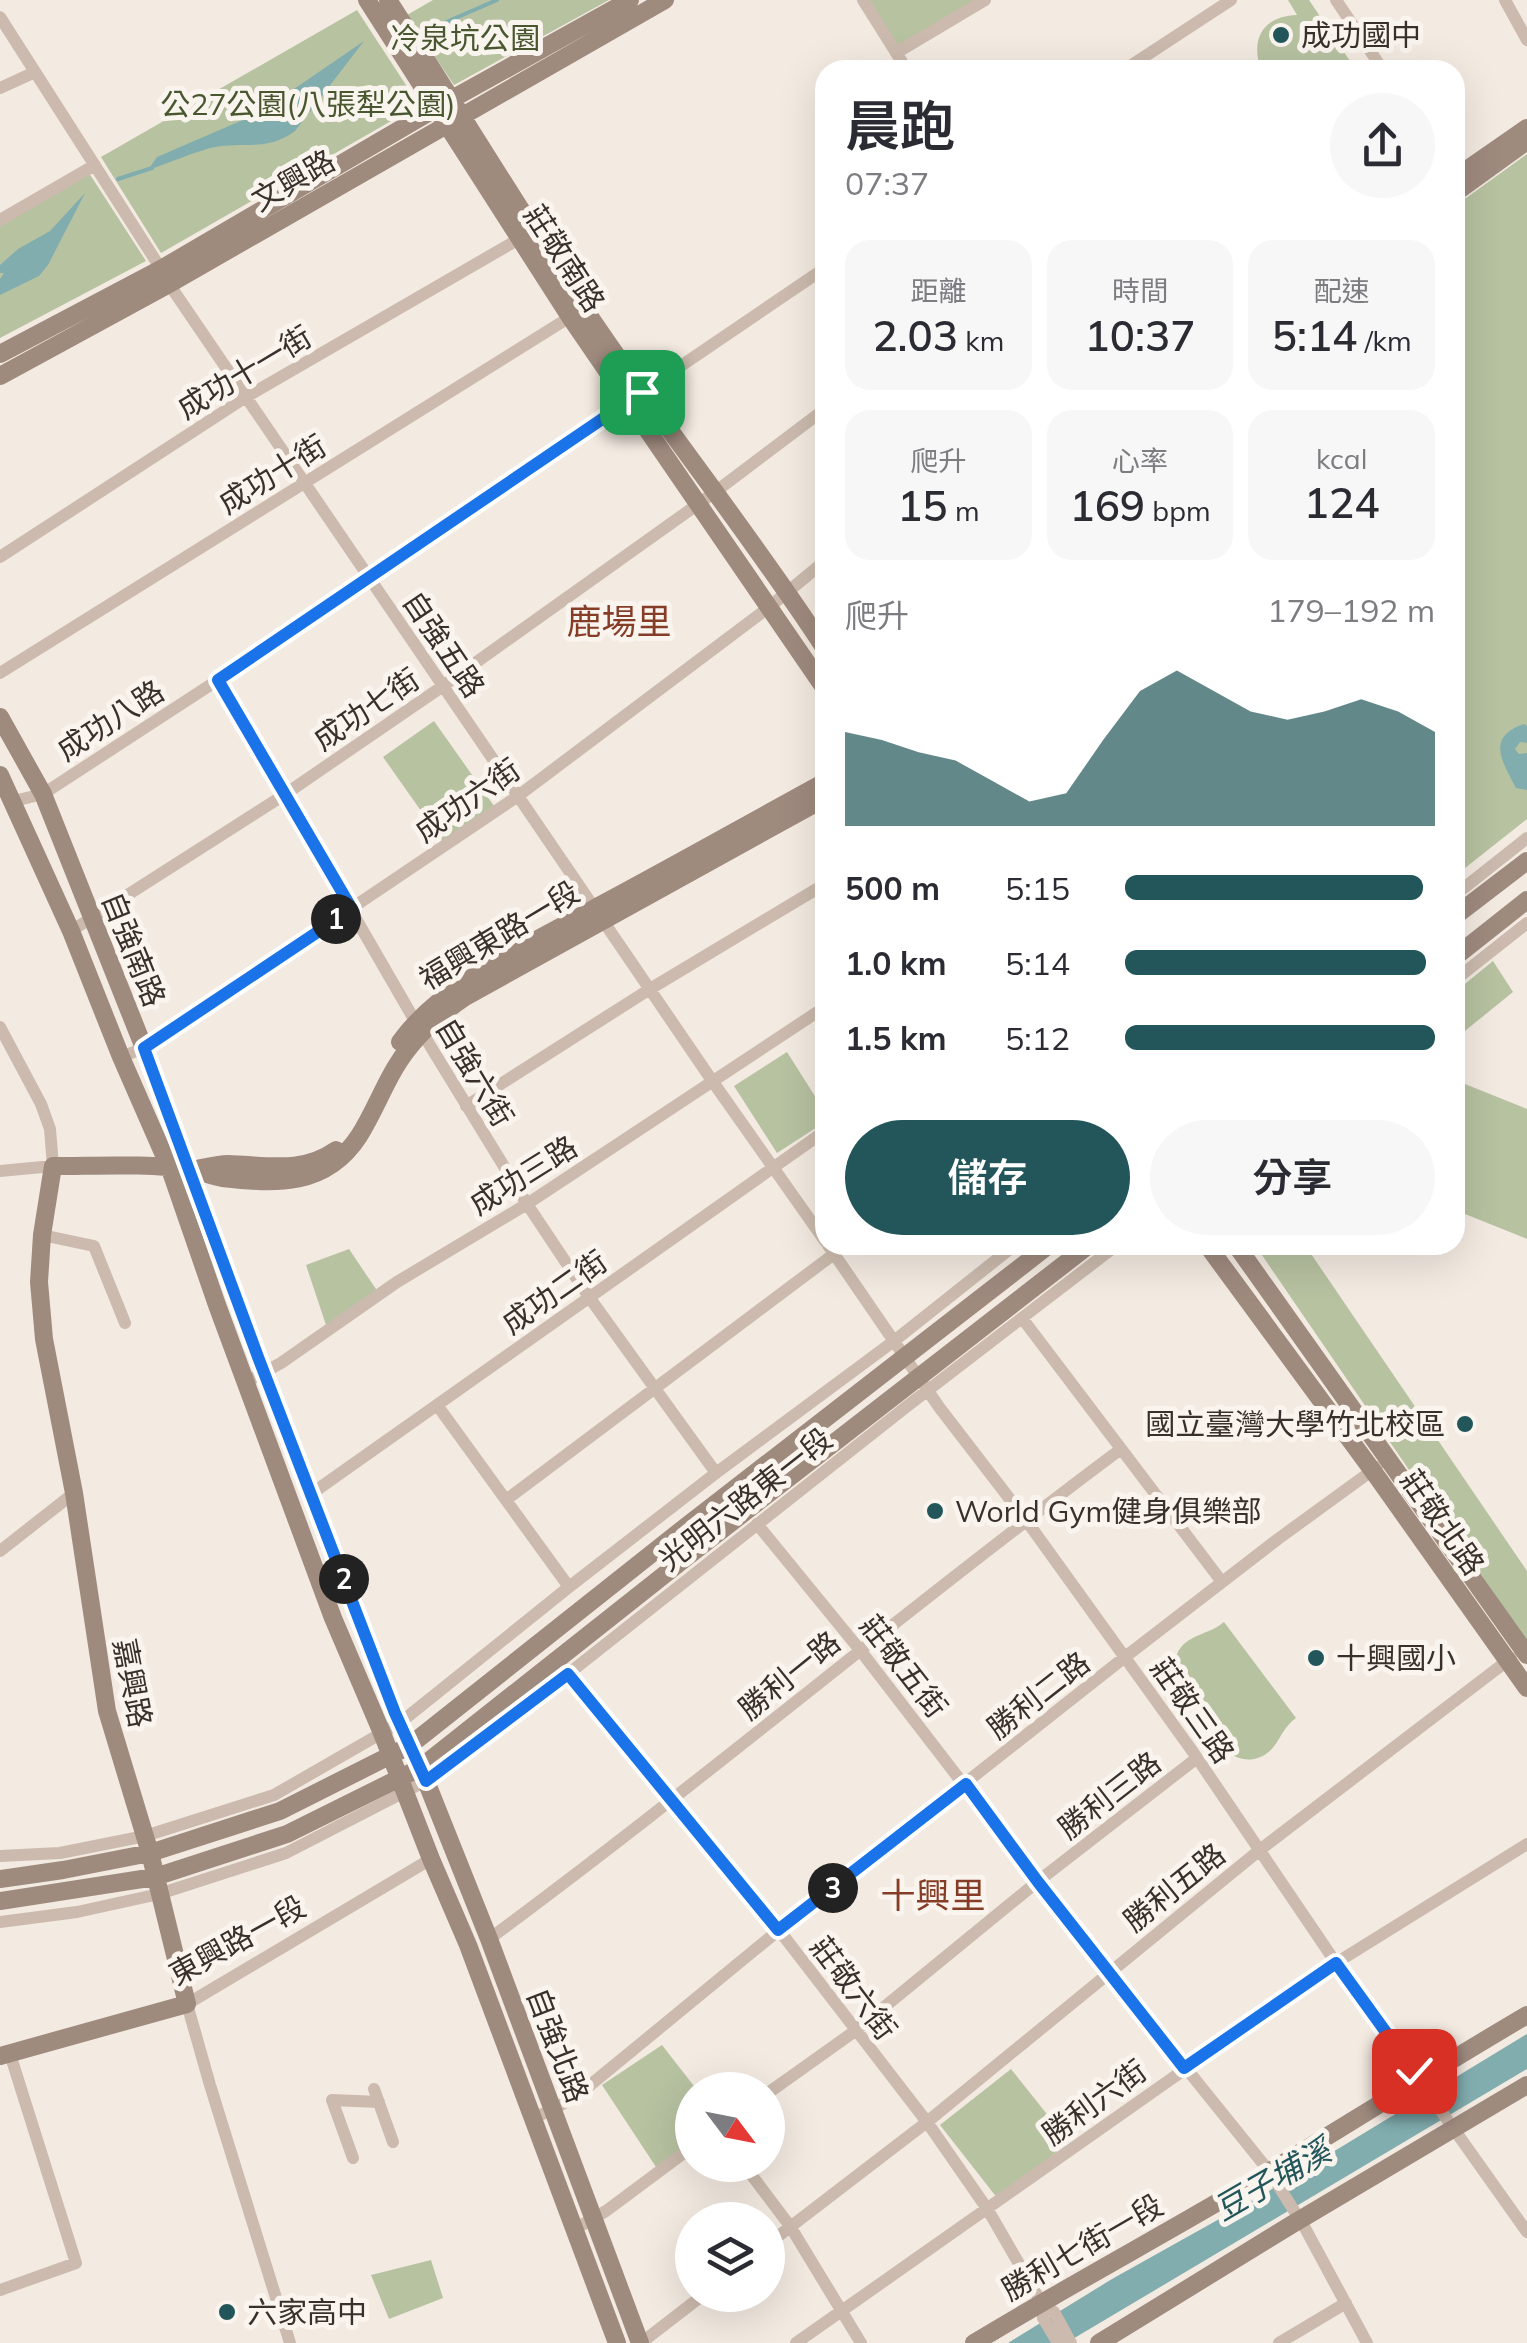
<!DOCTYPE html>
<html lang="zh-TW">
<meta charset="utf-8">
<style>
body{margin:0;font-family:Mulish,"Noto Sans TC",sans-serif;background:#f7f7f7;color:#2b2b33;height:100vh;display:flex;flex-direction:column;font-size:38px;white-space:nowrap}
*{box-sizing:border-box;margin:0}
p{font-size:32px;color:#7c7c81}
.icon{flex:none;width:55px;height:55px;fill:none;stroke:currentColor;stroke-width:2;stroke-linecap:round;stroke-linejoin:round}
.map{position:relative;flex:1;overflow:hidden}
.sheet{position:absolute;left:815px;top:60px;width:650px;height:1195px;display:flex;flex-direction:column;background:#fff;border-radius:30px;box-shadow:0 10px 40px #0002}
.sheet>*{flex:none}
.needle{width:65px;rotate:122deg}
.fabs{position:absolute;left:675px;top:2072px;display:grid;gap:20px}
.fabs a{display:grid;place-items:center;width:110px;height:110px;border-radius:50%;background:#fff;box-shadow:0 10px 40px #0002;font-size:50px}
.pin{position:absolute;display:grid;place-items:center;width:85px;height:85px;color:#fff;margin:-42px;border-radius:20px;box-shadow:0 5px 15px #0006}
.km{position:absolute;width:50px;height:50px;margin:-25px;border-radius:50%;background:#222;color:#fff;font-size:28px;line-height:50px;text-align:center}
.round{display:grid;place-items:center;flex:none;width:105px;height:105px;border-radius:52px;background:#f7f7f7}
.head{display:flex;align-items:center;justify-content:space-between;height:170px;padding:0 30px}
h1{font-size:55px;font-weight:600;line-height:75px}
.metrics{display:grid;grid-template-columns:repeat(3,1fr);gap:15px;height:170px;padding:10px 30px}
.metrics div{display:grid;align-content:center;border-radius:25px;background:#f7f7f7;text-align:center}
.metrics b{font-size:42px;font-weight:600}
.metrics small{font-size:28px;font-weight:400}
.metrics p{font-size:28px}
.chart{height:280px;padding:20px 30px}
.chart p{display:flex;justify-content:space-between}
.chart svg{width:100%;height:180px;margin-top:10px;fill:#22565a;opacity:.7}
.button{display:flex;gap:20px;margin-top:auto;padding:20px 30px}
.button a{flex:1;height:115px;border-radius:60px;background:#22565a;color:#fff;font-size:40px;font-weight:600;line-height:115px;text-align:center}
.button a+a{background:#f7f7f7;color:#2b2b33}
ul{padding:0 30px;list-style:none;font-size:32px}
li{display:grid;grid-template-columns:160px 120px 1fr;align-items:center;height:75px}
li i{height:25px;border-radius:12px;background:#22565a}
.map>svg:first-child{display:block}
</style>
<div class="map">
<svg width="1527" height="2343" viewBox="0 0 1527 2343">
<rect width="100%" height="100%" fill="#f3eae1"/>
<path fill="#b7c2a1" d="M433,0H609L454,85L407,15Z
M863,0H985L896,53Z
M1309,0L1356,70H1261C1250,39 1263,16 1297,15L1288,0Z
M357,10L419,105L161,253L101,157Z
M1527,154V819L1455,876V206Z
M89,173L146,261L0,338V223Z
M434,721L494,806L443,842L383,757Z
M1493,961L1513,992L1455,1039V992Z
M787,1052L825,1112V1122L777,1153L734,1086Z
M1455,1080L1527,1109V1239L1455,1210Z
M1255,1245H1305L1527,1571V1642Z
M349,1249L380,1295L328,1331L306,1265Z
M1224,1622L1296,1718C1278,1730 1279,1754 1254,1759C1244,1761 1233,1757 1226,1750C1218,1743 1179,1689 1175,1680C1175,1679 1174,1667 1174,1665C1179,1633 1205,1638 1224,1622Z
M662,2045L697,2090H692V2142L656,2167L602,2085Z
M1011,2069L1069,2142L998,2199L940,2125Z
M431,2260L443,2298L389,2319L371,2275Z"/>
<path fill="#81adaf" d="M364,41L295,131C265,153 243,140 210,148C189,154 169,163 148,170L157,157L259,113Z
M85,193L48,265L39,276L0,295V279L4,273H0V265L18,249L50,231Z
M1524,724L1527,726V743L1520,742L1515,749L1519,754L1527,753V790L1516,788C1503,763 1485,737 1524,724Z
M1527,2034V2069L1066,2343H1008L1112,2279L1264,2194Z"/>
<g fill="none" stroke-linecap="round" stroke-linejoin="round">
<path stroke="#81adaf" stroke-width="4" d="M428,30L497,0
M118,179L152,168"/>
<path stroke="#cbbaad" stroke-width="12" d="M863,0L907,70
M1336,0L1383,70
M1505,0L1527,40
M0,17L161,269L169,284L713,1082L825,1241
M896,53L985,0
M1124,70L1231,0
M0,88L35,72
M0,220L95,165
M0,557L246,397L519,239
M0,673L570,317
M218,680L415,1021L527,1204L589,1297L716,1473
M14,801L43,794L218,680L825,268
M1455,895L1527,838
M71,931L284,795L443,686L715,492L825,409
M1455,980L1527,923
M0,1027L41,1104L50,1129L53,1166L0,1171
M121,1057L144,1048L518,796L768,608L825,561
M466,1106L650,989L825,884
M42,1235L94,1246L125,1323
M828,1245L939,1407L1026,1520L1193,1752L1336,1963L1527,2232
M1022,1318L1222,1582
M246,1382L281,1363L397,1282L527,1204L825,1007
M437,1405L569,1587
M311,1494L825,1131
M506,1500L846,1245
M757,1524L860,1650L1102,1964L1269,2171L1305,2228L1367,2343
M0,1551L74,1493
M568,1674L779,1930L927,2122L988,2210L1041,2302L1043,2318L1058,2343
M0,1856L60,1853L145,1836L274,1795L401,1722L569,1587L716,1473L894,1341L1015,1245
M0,1922L77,1912L159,1894L286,1853L426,1781L568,1674L906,1407L1117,1245
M489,1939C703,1781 907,1608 1121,1449
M374,2089L393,2142
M768,2093L855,2031L1037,1882L1197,1758
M532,2118L553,2110L583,2091L779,1930L1125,1657L1278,1539L1377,1467
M353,2158L332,2100L379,2102
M744,2165L790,2226L861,2343
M575,2229L606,2211L692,2147
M768,2244L927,2122L1261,1849L1511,1658
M0,2290L76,2263L10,2054
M1041,2302L1054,2312L1071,2343
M290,2343L210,2085L187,2004L431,1859
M641,2343L703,2295
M796,2343L1336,1963L1527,1844
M1279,2343L1346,2303"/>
<path stroke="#9f8a7e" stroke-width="18" d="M367,0L570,317L825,689
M388,0C454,102 517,206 584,308C661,424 749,532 825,649
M1455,178L1527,128
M1455,193L1527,141
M0,354L161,269L452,99L630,0
M0,376L169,284L665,0
M0,717L43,794L144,1048L258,1357L395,1713L426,1781L489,1939L640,2343
M0,775L71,931L121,1057L170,1169L217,1305L333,1618L382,1733L431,1859L468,1945L617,2343
M1455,916L1527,861
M1455,957L1527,900
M400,1042C441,984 533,943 595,908C672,867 748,824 825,782
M197,1169C207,1167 218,1164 228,1164C267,1165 302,1174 336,1150
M1207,1245L1378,1478L1527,1688
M1236,1245L1527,1655
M0,1879L63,1870L150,1853L280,1811L409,1746L684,1528L1049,1245
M0,1901L155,1877L287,1834L420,1768L683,1560L1089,1245
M0,2056L187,2004L150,1853L107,1711L74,1493L44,1339L39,1282L42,1235L53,1166C98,1166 147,1163 192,1170C202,1172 211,1176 222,1178C276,1184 326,1187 359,1136C373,1114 382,1090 395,1068C412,1039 437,1016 465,997L825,798
M974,2343C1068,2286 1165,2234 1259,2178C1348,2124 1437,2068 1527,2015
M1099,2343L1291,2225L1527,2085"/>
</g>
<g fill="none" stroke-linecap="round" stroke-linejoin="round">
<defs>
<path id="route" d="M642,392L218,680L352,909L144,1048L258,1357L395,1713L426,1781L568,1674L778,1930L966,1784L1038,1882L1184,2068L1336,1963L1414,2071"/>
</defs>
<use href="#route" stroke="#fff" stroke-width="20"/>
<use href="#route" stroke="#1a73e8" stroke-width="12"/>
</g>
<g fill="#22565a" stroke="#faf4ee" stroke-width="4">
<circle cx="1281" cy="35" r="10"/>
<circle cx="1465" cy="1424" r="10"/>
<circle cx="935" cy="1511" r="10"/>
<circle cx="1316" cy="1658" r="10"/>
<circle cx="227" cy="2312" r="10"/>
</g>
<g text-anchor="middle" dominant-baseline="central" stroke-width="10" stroke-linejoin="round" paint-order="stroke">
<g font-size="30" fill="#39302b" stroke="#faf4ee" text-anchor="start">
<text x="1301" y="35">成功國中</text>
<text x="1445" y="1424" text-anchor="end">國立臺灣大學竹北校區</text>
<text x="955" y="1511">World Gym健身俱樂部</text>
<text x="1336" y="1658">十興國小</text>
<text x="247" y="2312">六家高中</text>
</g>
<g font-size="30" fill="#495730" stroke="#faf4ee">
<text x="465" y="38">冷泉坑公園</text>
<text x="308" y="104">公27公園(八張犁公園)</text>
</g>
<g font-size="30" fill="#39302b" stroke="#faf4ee">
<text transform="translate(293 180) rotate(-30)">文興路</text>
<text transform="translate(565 258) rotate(57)">莊敬南路</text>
<text transform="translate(244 372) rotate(-31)">成功十一街</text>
<text transform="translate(272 474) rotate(-32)">成功十街</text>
<text transform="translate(444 644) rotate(56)">自強五路</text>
<text transform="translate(366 709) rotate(-34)">成功七街</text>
<text transform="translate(110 720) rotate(-33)">成功八路</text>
<text transform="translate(467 800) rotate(-35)">成功六街</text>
<text transform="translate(499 935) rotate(-31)">福興東路一段</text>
<text transform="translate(134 949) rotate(68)">自強南路</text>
<text transform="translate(475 1072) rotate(59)">自強六街</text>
<text transform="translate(523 1175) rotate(-32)">成功三路</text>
<text transform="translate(554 1292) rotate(-35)">成功二街</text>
<text transform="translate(745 1499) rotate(-38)">光明六路東一段</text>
<text transform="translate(1443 1522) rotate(55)">莊敬北路</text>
<text transform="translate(904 1666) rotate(52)">莊敬五街</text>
<text transform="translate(789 1675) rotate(-39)">勝利一路</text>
<text transform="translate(133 1683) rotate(79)">嘉興路</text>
<text transform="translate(1038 1695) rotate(-38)">勝利二路</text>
<text transform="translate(1193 1710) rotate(55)">莊敬三路</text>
<text transform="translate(1109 1795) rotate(-38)">勝利三路</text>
<text transform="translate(1174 1887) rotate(-39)">勝利五路</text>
<text transform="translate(237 1940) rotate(-29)">東興路一段</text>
<text transform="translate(854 1988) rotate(53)">莊敬六街</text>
<text transform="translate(558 2045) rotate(69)">自強北路</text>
<text transform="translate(1094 2102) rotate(-36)">勝利六街</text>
<text transform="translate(1082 2247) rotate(-30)">勝利七街一段</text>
</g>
<g font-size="32" font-style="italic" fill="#22565a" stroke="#faf4ee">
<text transform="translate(1272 2179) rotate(-30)">豆子埔溪</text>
</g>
<g font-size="35" fill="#863d27" stroke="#faf4ee">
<text x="619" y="621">鹿場里</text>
<text x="933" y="1895">十興里</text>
</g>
</g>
</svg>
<div class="fabs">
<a><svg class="needle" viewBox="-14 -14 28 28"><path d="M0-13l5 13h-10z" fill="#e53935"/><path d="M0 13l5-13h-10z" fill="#7c7c81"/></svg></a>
<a><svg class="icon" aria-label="layers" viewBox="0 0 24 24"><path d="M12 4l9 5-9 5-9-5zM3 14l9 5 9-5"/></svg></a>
</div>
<div class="pin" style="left:642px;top:392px;background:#1e9e55"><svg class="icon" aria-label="arrive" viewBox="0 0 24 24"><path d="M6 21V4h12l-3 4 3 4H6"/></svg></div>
<div class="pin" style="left:1414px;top:2071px;background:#d93025"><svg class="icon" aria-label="check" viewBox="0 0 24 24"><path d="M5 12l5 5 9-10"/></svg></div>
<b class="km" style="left:336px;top:919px">1</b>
<b class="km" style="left:344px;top:1579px">2</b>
<b class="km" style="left:833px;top:1888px">3</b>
<section class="sheet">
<div class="head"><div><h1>晨跑</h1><p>07:37</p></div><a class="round"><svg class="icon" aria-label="share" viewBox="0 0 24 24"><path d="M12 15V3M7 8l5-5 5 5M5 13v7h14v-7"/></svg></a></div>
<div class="metrics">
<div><p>距離</p><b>2.03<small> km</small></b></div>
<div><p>時間</p><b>10:37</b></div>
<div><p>配速</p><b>5:14<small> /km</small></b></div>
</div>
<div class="metrics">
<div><p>爬升</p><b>15<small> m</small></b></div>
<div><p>心率</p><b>169<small> bpm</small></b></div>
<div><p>kcal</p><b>124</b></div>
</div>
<div class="chart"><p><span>爬升</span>179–192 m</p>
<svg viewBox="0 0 160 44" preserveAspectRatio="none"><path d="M0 44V21L10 23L20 26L30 28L40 33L50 38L60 36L70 23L80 11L90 6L100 11L110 16L120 18L130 16L140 13L150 16L160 21V44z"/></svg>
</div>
<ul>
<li><b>500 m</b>5:15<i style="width:96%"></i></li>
<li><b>1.0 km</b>5:14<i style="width:97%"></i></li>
<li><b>1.5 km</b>5:12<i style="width:100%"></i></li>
</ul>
<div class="button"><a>儲存</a><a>分享</a></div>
</section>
</div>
